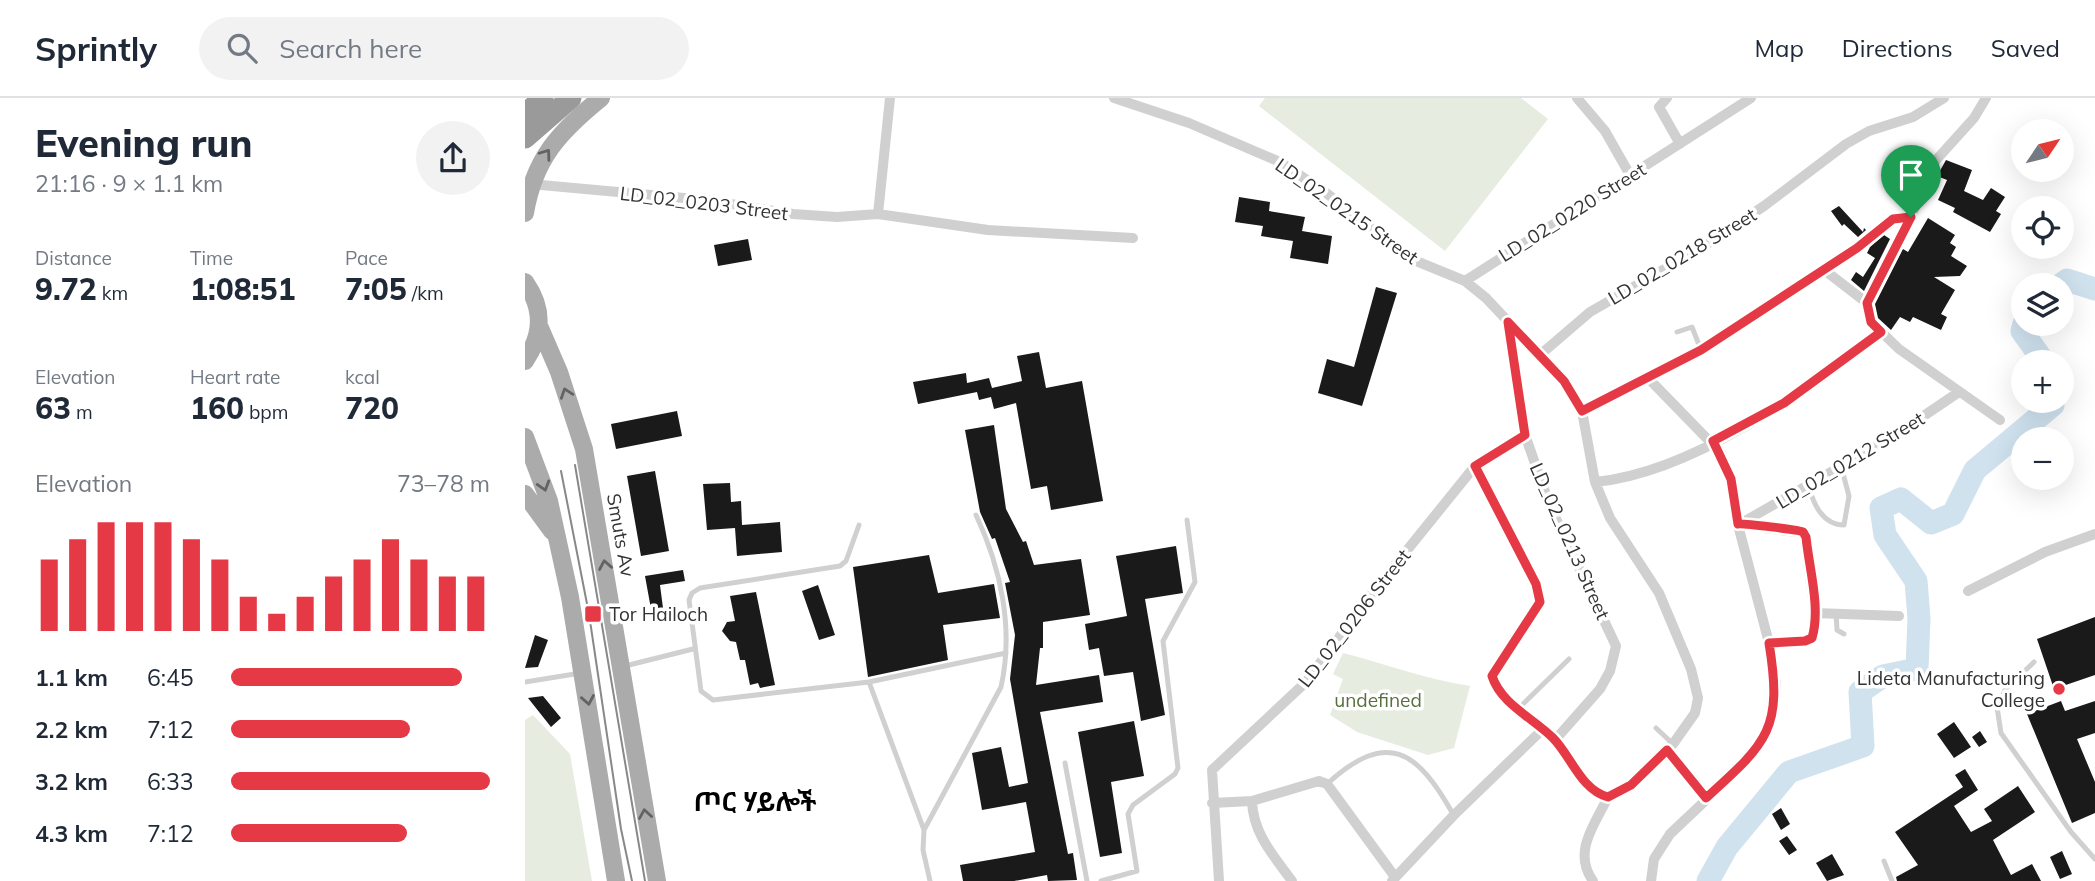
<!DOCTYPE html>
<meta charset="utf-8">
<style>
body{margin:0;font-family:Mulish,"Noto Sans Ethiopic",sans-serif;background:#f2f2f3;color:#1f2937;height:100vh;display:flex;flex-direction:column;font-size:26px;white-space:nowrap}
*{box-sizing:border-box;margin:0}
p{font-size:23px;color:#747a83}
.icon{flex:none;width:38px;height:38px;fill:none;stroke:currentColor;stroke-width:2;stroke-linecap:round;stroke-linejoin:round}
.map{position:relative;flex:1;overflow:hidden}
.drawer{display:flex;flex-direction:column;background:#fff;width:525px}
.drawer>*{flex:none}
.needle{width:46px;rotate:55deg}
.buttons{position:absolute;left:1486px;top:21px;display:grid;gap:14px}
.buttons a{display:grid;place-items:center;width:63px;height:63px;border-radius:50%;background:#fff;box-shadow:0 7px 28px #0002;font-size:35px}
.pin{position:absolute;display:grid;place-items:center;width:60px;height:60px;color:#fff;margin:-72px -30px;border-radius:50% 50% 50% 0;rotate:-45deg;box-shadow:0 0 7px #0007}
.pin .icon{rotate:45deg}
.round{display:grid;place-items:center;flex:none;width:74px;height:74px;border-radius:37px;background:#f2f2f3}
.summary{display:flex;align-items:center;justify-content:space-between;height:119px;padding:0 35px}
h1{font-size:38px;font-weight:800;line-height:52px}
.figures{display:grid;grid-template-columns:repeat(3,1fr);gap:10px;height:119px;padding:7px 35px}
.figures div{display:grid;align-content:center}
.figures b{font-size:30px;font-weight:800}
.figures small{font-size:19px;font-weight:400}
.figures p{font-size:19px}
.chart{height:196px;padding:14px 35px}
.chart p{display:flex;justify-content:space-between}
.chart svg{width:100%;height:126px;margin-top:7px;stroke:#e63946;stroke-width:6}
ul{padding:0 35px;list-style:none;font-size:23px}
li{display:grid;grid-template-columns:112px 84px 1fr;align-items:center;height:52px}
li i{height:18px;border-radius:9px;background:#e63946}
header{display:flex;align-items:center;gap:42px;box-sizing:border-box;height:98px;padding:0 35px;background:#fff;border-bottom:2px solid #e0e1e3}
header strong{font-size:33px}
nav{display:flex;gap:38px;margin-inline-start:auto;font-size:24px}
.search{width:490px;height:63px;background:#f2f2f3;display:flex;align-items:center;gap:18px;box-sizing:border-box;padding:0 24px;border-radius:38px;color:#747a83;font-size:26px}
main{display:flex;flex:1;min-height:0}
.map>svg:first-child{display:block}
</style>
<header>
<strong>Sprintly</strong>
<div class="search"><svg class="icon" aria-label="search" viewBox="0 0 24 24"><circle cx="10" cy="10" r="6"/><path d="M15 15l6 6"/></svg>Search here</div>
<nav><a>Map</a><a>Directions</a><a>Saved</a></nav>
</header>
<main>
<section class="drawer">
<div class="summary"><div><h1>Evening run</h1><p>21:16 · 9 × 1.1 km</p></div><a class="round"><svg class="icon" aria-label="share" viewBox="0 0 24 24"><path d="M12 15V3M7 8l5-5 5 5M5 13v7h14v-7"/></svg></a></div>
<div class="figures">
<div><p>Distance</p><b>9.72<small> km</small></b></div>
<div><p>Time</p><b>1:08:51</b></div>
<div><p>Pace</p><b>7:05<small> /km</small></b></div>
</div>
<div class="figures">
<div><p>Elevation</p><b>63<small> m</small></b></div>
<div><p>Heart rate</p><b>160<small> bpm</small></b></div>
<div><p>kcal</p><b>720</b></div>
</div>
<div class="chart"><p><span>Elevation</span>73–78 m</p>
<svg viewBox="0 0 160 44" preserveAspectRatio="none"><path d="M5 44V19M15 44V12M25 44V6M35 44V6M45 44V6M55 44V12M65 44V19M75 44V32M85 44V38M95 44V32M105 44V25M115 44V19M125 44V12M135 44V19M145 44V25M155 44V25"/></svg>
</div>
<ul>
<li><b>1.1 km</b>6:45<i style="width:89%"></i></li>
<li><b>2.2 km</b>7:12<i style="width:69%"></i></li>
<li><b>3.2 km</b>6:33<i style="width:100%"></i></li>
<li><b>4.3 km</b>7:12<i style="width:68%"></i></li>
</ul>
</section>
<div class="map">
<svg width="1570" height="783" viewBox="0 0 1570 783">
<rect width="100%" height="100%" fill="#fff"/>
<path fill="#e6ecdf" d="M740,0H996L1023,21L920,153L734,8Z
M818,555C861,566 900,581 945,588L929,650L903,657L832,634L805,617L818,581L808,576Z
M8,617L45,656L67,783H0V622Z"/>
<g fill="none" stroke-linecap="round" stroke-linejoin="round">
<path stroke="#cfe2ee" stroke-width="23" d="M1535,187L1542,182L1570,191
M1499,226L1497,233L1519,264
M1183,783L1202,749L1264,674L1338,648L1335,594L1358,578L1392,571L1394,520L1391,483L1360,437L1356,410L1376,401L1406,425L1428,416L1450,372L1528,307V303"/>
</g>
<path fill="#1a1a1a" d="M1421,62L1447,72L1439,93L1458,102L1466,90L1480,99L1471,113L1476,116L1465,134L1428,114L1430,110L1413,102L1422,82L1412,78Z
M714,99L745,104L744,113L780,119L777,133L807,138L803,166L765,160L768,143L736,138L738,128L710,124Z
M1314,108L1338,134L1339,130L1341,132L1333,139L1319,126L1317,128L1306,113Z
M1403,120L1430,137L1425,145L1431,149L1426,158L1442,168L1435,178L1409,179L1430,192L1416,216L1422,219L1416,232L1388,219L1385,224L1375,219L1366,232L1353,220L1350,206L1378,151L1383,154Z
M1359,137L1365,141L1339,193L1326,182L1331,174L1338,179L1350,160L1342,155L1345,149Z
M223,141L227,162L193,168L189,147Z
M851,189L872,195L837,308L793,295L802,261L829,269Z
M514,254L521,290L557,283L578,403L526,412L522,388L506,391L491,305L469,311L466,299L454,302L452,294L393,306L388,284L441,275L442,285L464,280L467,290L497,283L492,258Z
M152,313L157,338L91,351L86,326Z
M469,327L481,411L498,444L501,443L509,467L556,461L565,517L518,524V550H515L511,587L574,577L578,604L515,614L543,756L548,755L552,782L523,783L522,777L489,783H438L435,767L510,754L501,704L457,712L447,655L476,649L484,689L503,685L485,581L490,537L480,485L485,484L470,440L467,441L455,414L440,332Z
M130,373L144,453L116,458L102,378Z
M205,385L206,404L216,403L217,427L255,424L257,454L212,458L210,430L182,432L178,386Z
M651,448L658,495L620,501L640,617L616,623L608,574L579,578L574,550L564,552L560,526L602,518L591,458Z
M404,457L413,495L469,486L475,520L418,527L423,562L343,579L328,469Z
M158,472L160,483L135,487L138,510L126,511L120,478Z
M293,487L310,537L294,542L277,493Z
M231,494L250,587L235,590L233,585L225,587L220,562H215L211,544L205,543L197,533L202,524L210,523L205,498Z
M1570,519V577L1529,591L1512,541Z
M10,537L23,542L13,569L0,570Z
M18,598L36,620L26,629L3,600Z
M1536,603L1540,613L1570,603V635L1552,641L1570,684V715L1547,725L1502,616Z
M609,623L619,678L586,684L597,755L575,759L553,634Z
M1429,624L1446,649L1429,660L1412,636Z
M1455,633L1462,644L1454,649L1447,639Z
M1440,671L1453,692L1429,708L1446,734L1467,723L1459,711L1493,688L1510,714L1468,742L1486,777L1507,766L1516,783H1372L1371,779L1393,767L1370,734L1438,689L1430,677Z
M1256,710L1265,726L1256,732L1247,716Z
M1262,738L1272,752L1264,757L1254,743Z
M1537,753L1547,776L1535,781L1525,759Z
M1307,756L1319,777L1302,783L1291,765Z"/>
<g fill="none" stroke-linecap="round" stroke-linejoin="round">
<path stroke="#d0d0d0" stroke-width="5" d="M1152,234L1167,229L1176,252
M1284,388C1288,406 1298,427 1319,427L1324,398L1316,368
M334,427L321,463L315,468L175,490L167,495L164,502L176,593L188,602L344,584L481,555
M1311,515L1312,532L1319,536
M1509,564L1480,592L1472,609L1476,635L1546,734L1570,761
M100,568L168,551
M0,584L56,575
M344,584L399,732L398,752L405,783
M993,611L1044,561
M1131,630L1148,646
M1142,652L1181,700
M540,665L562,783
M802,686C862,631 892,652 928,716
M399,732L476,589C489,531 476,470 451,417
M1359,763L1367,783
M576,783L612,773L603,716L608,707L650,676L653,670L638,543L670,484L662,422"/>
<path stroke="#d0d0d0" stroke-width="10" d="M589,0L664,25L755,64L800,94L884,160L940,183L961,200L1039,283L1057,313L1070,384L1085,420L1134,495L1166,571L1173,600L1170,615L1148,646L1106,687L1083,699
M1052,0L1080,33L1105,77
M1142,0L1134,9L1155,46
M1461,0L1449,20L1402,72L1394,101L1342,205L1346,224L1374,251L1475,322
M5,86L181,102L268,116L312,119L353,116L463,132L608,140
M353,116L365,0
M1298,171L1342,205
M940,183L1226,0
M983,224L1000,337L1025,408L1091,548L1085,573L1075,591L1030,642
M1016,256L1065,214L1176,150L1239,108L1321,46L1344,33L1388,19L1419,0
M1123,280L1196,355L1206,381L1213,427L1244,545L1251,586L1249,613L1243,632L1219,666L1145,736L1129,761L1126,783
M1057,313L1176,252L1332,150L1358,128L1368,121L1386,119
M950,368L1015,497V504L968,574C965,598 1014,625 1029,640C1046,659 1057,692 1083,699
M1070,384C1167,375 1280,293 1356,235
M1222,424L1239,430L1279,435L1290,515L1374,518
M1213,427L1369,338L1434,294
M1443,493L1520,454L1570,436
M1244,545L1284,542L1289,534L1290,515
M727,703C728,736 749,758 767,783
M687,705L727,703L794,683L802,686L870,779
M694,783L687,672L781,584L841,503L950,368L1000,337
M867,783L929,717L1018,631
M1068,783C1047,754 1070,726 1083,699"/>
<path stroke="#ababab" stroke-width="18" d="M0,115C9,61 34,34 76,0
M0,184C19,211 18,236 0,263
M15,230L34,274L59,351L132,783
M0,339L24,403L45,499L91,783
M0,396L27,433"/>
<path stroke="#9a9a9a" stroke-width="21" d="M0,16L18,0
M0,40L46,0"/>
<path stroke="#888" stroke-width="2" d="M50,367L120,783
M36,373L64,516L96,731L107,783"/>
</g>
<defs><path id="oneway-chevron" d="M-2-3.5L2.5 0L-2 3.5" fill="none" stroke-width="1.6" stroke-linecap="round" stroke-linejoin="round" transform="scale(1.75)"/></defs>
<g stroke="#636363">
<use href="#oneway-chevron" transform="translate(21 56) rotate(-54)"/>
<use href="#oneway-chevron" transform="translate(41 295) rotate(-109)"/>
<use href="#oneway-chevron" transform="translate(19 388) rotate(73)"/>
<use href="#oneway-chevron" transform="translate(80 467) rotate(-100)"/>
<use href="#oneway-chevron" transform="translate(63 602) rotate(80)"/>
<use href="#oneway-chevron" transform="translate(120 716) rotate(-99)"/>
</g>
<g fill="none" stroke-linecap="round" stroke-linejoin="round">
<defs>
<path id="route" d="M1386,119L1342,205L1346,224L1356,234L1259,305L1188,343L1206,381L1213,426C1217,425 1275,432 1278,434C1279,435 1280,438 1281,439C1284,470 1296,510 1287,540L1280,543L1244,545C1258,631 1243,644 1181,700L1142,652L1106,687L1083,699C1056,692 1046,658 1028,640C1008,620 976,606 967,578L1015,504L1011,486L950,368L1000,337L983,224L1039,283L1057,313L1176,252L1332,150L1368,121Z"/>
</defs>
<use href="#route" stroke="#fff" stroke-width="14"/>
<use href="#route" stroke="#e63946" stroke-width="9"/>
</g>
<g fill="#e63946" stroke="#fff" stroke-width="2.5">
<rect x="59" y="507" width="18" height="18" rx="3.5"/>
<circle cx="1534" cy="591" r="7"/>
</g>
<g text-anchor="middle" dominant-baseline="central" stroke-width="7" stroke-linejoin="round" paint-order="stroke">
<g font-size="19" fill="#333" stroke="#fff">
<text transform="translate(179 105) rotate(7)">LD_02_0203 Street</text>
<text transform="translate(822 113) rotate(35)">LD_02_0215 Street</text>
<text transform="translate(1047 114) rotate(-32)">LD_02_0220 Street</text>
<text transform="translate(1157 158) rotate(-31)">LD_02_0218 Street</text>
<text transform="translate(1325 362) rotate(-31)">LD_02_0212 Street</text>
<text transform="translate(96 437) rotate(80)">Smuts Av</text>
<text transform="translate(1045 443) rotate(66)">LD_02_0213 Street</text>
<text transform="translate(829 520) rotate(-52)">LD_02_0206 Street</text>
</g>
<g font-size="19" fill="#333" stroke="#fff" text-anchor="start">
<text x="84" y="516">Tor Hailoch</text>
<text x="1520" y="580" text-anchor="end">Lideta Manufacturing<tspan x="1520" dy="22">College</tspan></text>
</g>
<g font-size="19" fill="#56703f" stroke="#fff">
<text x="853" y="602">undefined</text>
</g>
<g font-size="26" font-weight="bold" fill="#000" stroke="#fff">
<text x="230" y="703">ጦር ሃይሎች</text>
</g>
</g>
</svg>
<div class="buttons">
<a><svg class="needle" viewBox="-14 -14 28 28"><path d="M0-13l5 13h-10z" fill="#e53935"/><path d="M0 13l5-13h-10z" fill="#747a83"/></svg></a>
<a><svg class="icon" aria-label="locate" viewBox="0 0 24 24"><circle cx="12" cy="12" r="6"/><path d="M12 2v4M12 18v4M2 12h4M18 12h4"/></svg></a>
<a><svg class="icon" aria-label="layers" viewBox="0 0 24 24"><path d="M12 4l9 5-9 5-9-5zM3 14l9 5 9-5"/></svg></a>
<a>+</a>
<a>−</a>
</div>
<div class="pin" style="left:1386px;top:119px;background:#1e9e55"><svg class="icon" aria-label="arrive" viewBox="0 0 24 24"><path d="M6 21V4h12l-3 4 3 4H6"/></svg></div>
</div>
</main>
